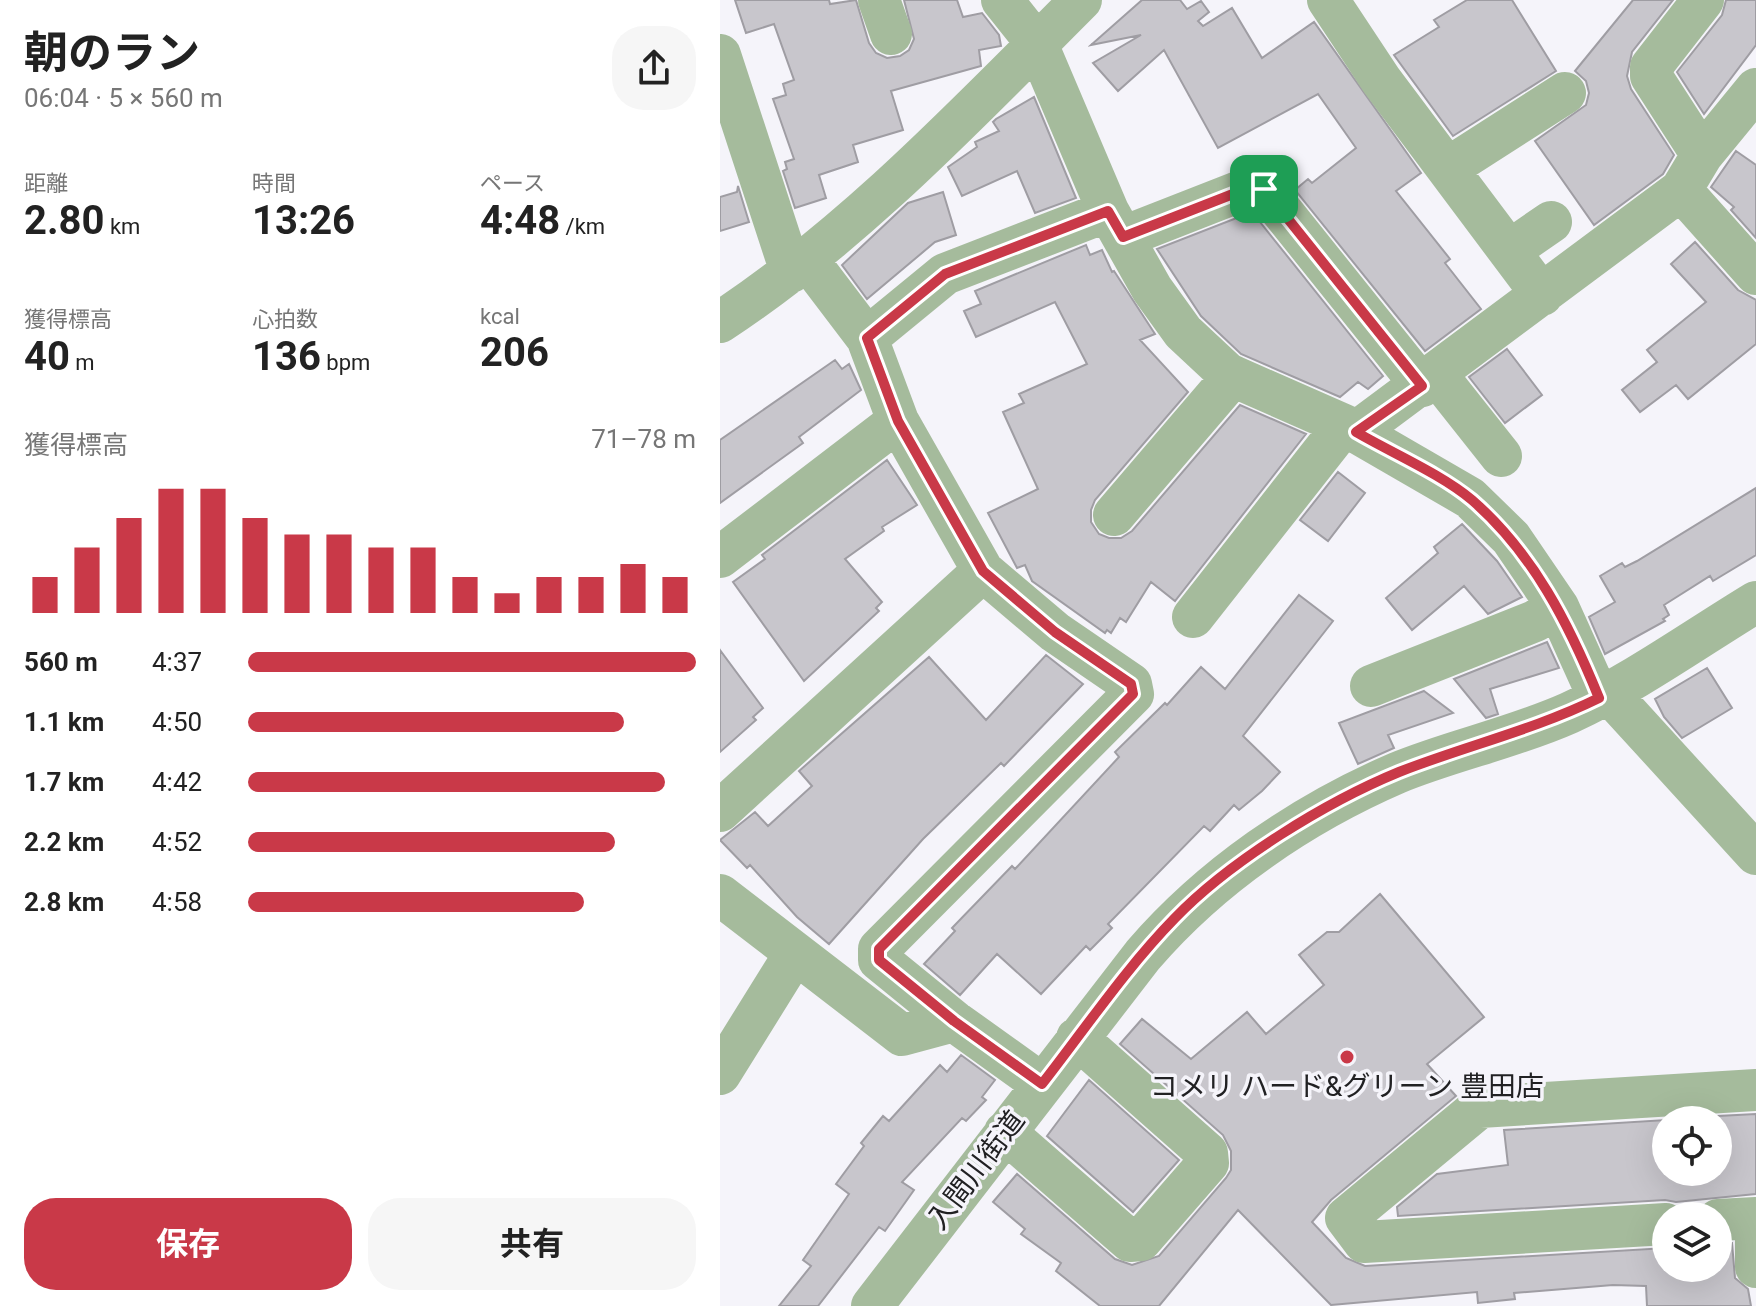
<!DOCTYPE html>
<html lang="ja">
<meta charset="utf-8">
<style>
body{margin:0;font-family:Roboto,"Noto Sans JP",sans-serif;background:#f6f6f6;color:#222;height:100vh;display:flex;flex-direction:column;font-size:30px;white-space:nowrap}
*{box-sizing:border-box;margin:0}
p{font-size:26px;color:#767676}
.icon{flex:none;width:44px;height:44px;fill:none;stroke:currentColor;stroke-width:2;stroke-linecap:round;stroke-linejoin:round}
.map{position:relative;flex:1;overflow:hidden}
.details{display:flex;flex-direction:column;background:#fff;width:720px}
.details>*{flex:none}
.buttons{position:absolute;left:932px;top:1106px;display:grid;gap:16px}
.buttons a{display:grid;place-items:center;width:80px;height:80px;border-radius:50%;background:#fff;box-shadow:0 8px 32px #0002;font-size:40px}
.pin{position:absolute;display:grid;place-items:center;width:68px;height:68px;color:#fff;margin:-34px;border-radius:16px;box-shadow:0 4px 12px #0006}
.round{display:grid;place-items:center;flex:none;width:84px;height:84px;border-radius:32px;background:#f6f6f6}
.summary{display:flex;align-items:center;justify-content:space-between;height:136px;padding:0 24px}
h1{font-size:44px;font-weight:700;line-height:60px}
.figures{display:grid;grid-template-columns:repeat(3,1fr);gap:12px;height:136px;padding:8px 24px}
.figures div{display:grid;align-content:center}
.figures b{font-size:40px;font-weight:700}
.figures small{font-size:22px;font-weight:400}
.figures p{font-size:22px}
.chart{height:224px;padding:16px 24px}
.chart p{display:flex;justify-content:space-between}
.chart svg{width:100%;height:144px;margin-top:8px;stroke:#c93948;stroke-width:6}
.cta{display:flex;gap:16px;margin-top:auto;padding:16px 24px}
.cta a{flex:1;height:92px;border-radius:32px;background:#c93948;color:#fff;font-size:32px;font-weight:700;line-height:92px;text-align:center}
.cta a+a{background:#f6f6f6;color:#222}
ul{padding:0 24px;list-style:none;font-size:26px}
li{display:grid;grid-template-columns:128px 96px 1fr;align-items:center;height:60px}
li i{height:20px;border-radius:10px;background:#c93948}
main{display:flex;flex:1;min-height:0}
.map>svg:first-child{display:block}
</style>
<main>
<section class="details">
<div class="summary"><div><h1>朝のラン</h1><p>06:04 · 5 × 560 m</p></div><a class="round"><svg class="icon" aria-label="share" viewBox="0 0 24 24"><path d="M12 15V3M7 8l5-5 5 5M5 13v7h14v-7"/></svg></a></div>
<div class="figures">
<div><p>距離</p><b>2.80<small> km</small></b></div>
<div><p>時間</p><b>13:26</b></div>
<div><p>ペース</p><b>4:48<small> /km</small></b></div>
</div>
<div class="figures">
<div><p>獲得標高</p><b>40<small> m</small></b></div>
<div><p>心拍数</p><b>136<small> bpm</small></b></div>
<div><p>kcal</p><b>206</b></div>
</div>
<div class="chart"><p><span>獲得標高</span>71–78 m</p>
<svg viewBox="0 0 160 44" preserveAspectRatio="none"><path d="M5 44V33M15 44V24M25 44V15M35 44V6M45 44V6M55 44V15M65 44V20M75 44V20M85 44V24M95 44V24M105 44V33M115 44V38M125 44V33M135 44V33M145 44V29M155 44V33"/></svg>
</div>
<ul>
<li><b>560 m</b>4:37<i style="width:100%"></i></li>
<li><b>1.1 km</b>4:50<i style="width:84%"></i></li>
<li><b>1.7 km</b>4:42<i style="width:93%"></i></li>
<li><b>2.2 km</b>4:52<i style="width:82%"></i></li>
<li><b>2.8 km</b>4:58<i style="width:75%"></i></li>
</ul>
<div class="cta"><a>保存</a><a>共有</a></div>
</section>
<div class="map">
<svg width="1036" height="1306" viewBox="0 0 1036 1306">
<rect width="100%" height="100%" fill="#f5f4fa"/>
<path fill="#c8c6cc" stroke="#9f9da3" stroke-width="2" d="M15,0H109L110,4L136,0L149,43L156,53L167,58L180,56L189,50L194,39L184,0H237L243,17L262,13L279,35L281,46L259,50L261,66L171,91L183,130L133,145L138,162L99,175L106,198L75,208L63,171L67,169L65,162L74,159L53,99L66,95L63,84L74,80L54,24L26,33Z
M422,0H460L467,9L481,1L489,12L478,21L483,26L512,8L542,58L594,22L701,173L676,191L730,259L725,263L761,309L705,351L575,190L588,179L592,183L636,148L598,94L498,148L444,50L398,91L373,63L421,35L371,45Z
M747,0H792L836,71L733,136L674,55L719,27L714,20Z
M913,0H953L912,52L907,76L911,89L954,155L943,174L874,225L815,141L866,105L869,93L866,81L855,71Z
M1006,0H1036V45L984,114L957,72L1002,15Z
M314,97L356,198L315,213L297,171L242,196L228,167L257,147L255,142L279,131L273,122L276,119Z
M1016,151L1036,165V238L1011,210L1014,207L991,187Z
M18,186L29,222L0,231V197L17,192Z
M223,192L236,235L215,242L147,299L122,265L188,203Z
M532,212L663,376L648,389L638,382L620,397L521,354L481,316L437,249Z
M975,242L1018,290L1036,300V344L968,399L956,385L920,412L902,390L937,362L927,350L986,302L951,264Z
M366,245L370,255L382,250L392,272L394,271L435,334L420,340L468,392L375,500L371,510V522L379,534L389,538H401L412,531L520,405L586,434L455,601L431,582L406,622L400,618L391,633L387,630L385,633L312,581L305,565L297,568L268,513L318,489L283,412L304,403L299,394L367,364L335,302L256,337L244,311L261,304L255,291Z
M787,349L822,395L785,423L749,377Z
M115,360L122,369L129,364L141,390L79,437L83,443L0,503V440Z
M167,460L197,505L162,527L164,531L125,559L162,602L156,608L159,611L84,681L13,582L45,559L42,555Z
M618,472L645,493L608,541L580,520Z
M1036,488V555L993,581L990,576L944,605L949,615L943,619L945,621L885,654L869,617L895,602L880,576L902,563L905,567L917,561Z
M742,524L777,561L802,597L768,614L744,586L692,630L666,598L718,553L714,547Z
M579,595L613,621L523,736L560,772L542,791L519,810L514,805L490,831L484,826L388,924L392,928L370,950L366,946L321,994L277,954L240,995L204,964L235,931L232,928L292,866L295,869L399,757L395,752L445,703L447,705L481,667L505,689Z
M827,642L839,668L770,689L778,714L766,718L734,679Z
M0,650L43,708L33,717L36,720L0,752Z
M326,655L363,684L284,766L281,763L203,839L109,944L77,917L30,865L27,868L0,840L35,812L48,826L92,786L79,771L209,657L266,720Z
M987,668L1012,708L962,738L944,717L935,699Z
M704,691L733,713L668,735L674,748L638,764L619,723Z
M660,894L764,1017L707,1064L736,1096L611,1200L592,1222L626,1258L645,1266L946,1248V1268H998V1244L1012,1243L1015,1278L1028,1289L1031,1306H927L926,1286L893,1285L794,1293L795,1299L758,1303L757,1292L611,1305L518,1210L439,1306H380L336,1271L341,1263L301,1234L305,1229L273,1202L297,1174L395,1259L412,1265L439,1256L506,1178L511,1170V1151L503,1135L400,1044L422,1019L471,1059L527,1012L546,1034L604,985L579,955L607,932H619Z
M241,1055L275,1080L262,1097L266,1100L246,1121L242,1118L182,1182L194,1190L165,1231L159,1227L98,1306H59L91,1266L83,1260L129,1194L116,1184L144,1146L141,1143L163,1116L169,1121L220,1065L227,1072Z
M369,1080L459,1160L413,1212L327,1136Z
M1036,1114V1194L956,1202L945,1200L678,1216L677,1207L717,1174L788,1165L784,1130L946,1120V1172H998V1116Z"/>
<g fill="none" stroke-linecap="round" stroke-linejoin="round">
<path stroke="#a5bb9c" stroke-width="42" d="M159,0L171,34
M282,0L317,44L388,211L432,289L463,332L508,374L624,425L750,498L791,538L838,607L879,698
M608,0L661,80L822,295
M0,55L71,272
M982,155L931,76V67L983,0
M728,168L845,93
M961,190L1036,274
M403,237L536,185L544,189L702,386
M789,251L831,222
M87,259L147,338L178,421L263,571L335,632L411,684L413,694L159,949V960L234,1021L322,1084
M0,322C134,234 248,113 361,0
M147,338L225,274L388,211
M716,374L781,456
M636,432L961,190L982,155L1036,89
M394,515L513,376
M0,557L178,421
M473,617L624,425
M651,686L815,621L838,607
M888,692L1036,854
M0,811L263,571
M0,895L182,1035L234,1021
M0,1074L74,955
M285,1132L410,1241L421,1240L488,1163L487,1153L357,1038
M998,1220L1036,1218V1267
M946,1224L644,1242L626,1218L760,1107L1036,1090
M152,1306L423,955C491,876 582,814 677,773C733,750 793,738 849,713C914,683 975,639 1036,602"/>
</g>
<g fill="none" stroke-linecap="round" stroke-linejoin="round">
<defs>
<path id="route" d="M536,185L544,189L702,386L636,432C672,453 721,474 752,500C813,553 849,624 879,698C814,730 745,746 679,772C606,802 510,861 455,918C406,968 365,1029 322,1084L234,1021L159,960V949L413,694L411,684L335,632L263,571L178,421L147,338L225,274L388,211L403,237Z"/>
</defs>
<use href="#route" stroke="#fff" stroke-width="16"/>
<use href="#route" stroke="#c93948" stroke-width="10"/>
</g>
<circle fill="#c93948" stroke="#f5f4fa" stroke-width="3" cx="627" cy="1057" r="8"/>
<g text-anchor="middle" dominant-baseline="central" stroke-width="7" stroke-linejoin="round" paint-order="stroke">
<g font-size="28" fill="#212123" stroke="#f5f4fa">
<text x="627" y="1086">コメリ ハード&amp;グリーン 豊田店</text>
</g>
<g font-size="28" fill="#212123" stroke="#f5f4fa">
<text transform="translate(256 1170) rotate(-53)">入間川街道</text>
</g>
</g>
</svg>
<div class="buttons">
<a><svg class="icon" aria-label="locate" viewBox="0 0 24 24"><circle cx="12" cy="12" r="6"/><path d="M12 2v4M12 18v4M2 12h4M18 12h4"/></svg></a>
<a><svg class="icon" aria-label="layers" viewBox="0 0 24 24"><path d="M12 4l9 5-9 5-9-5zM3 14l9 5 9-5"/></svg></a>
</div>
<div class="pin" style="left:544px;top:189px;background:#1e9e55"><svg class="icon" aria-label="arrive" viewBox="0 0 24 24"><path d="M6 21V4h12l-3 4 3 4H6"/></svg></div>
</div>
</main>
